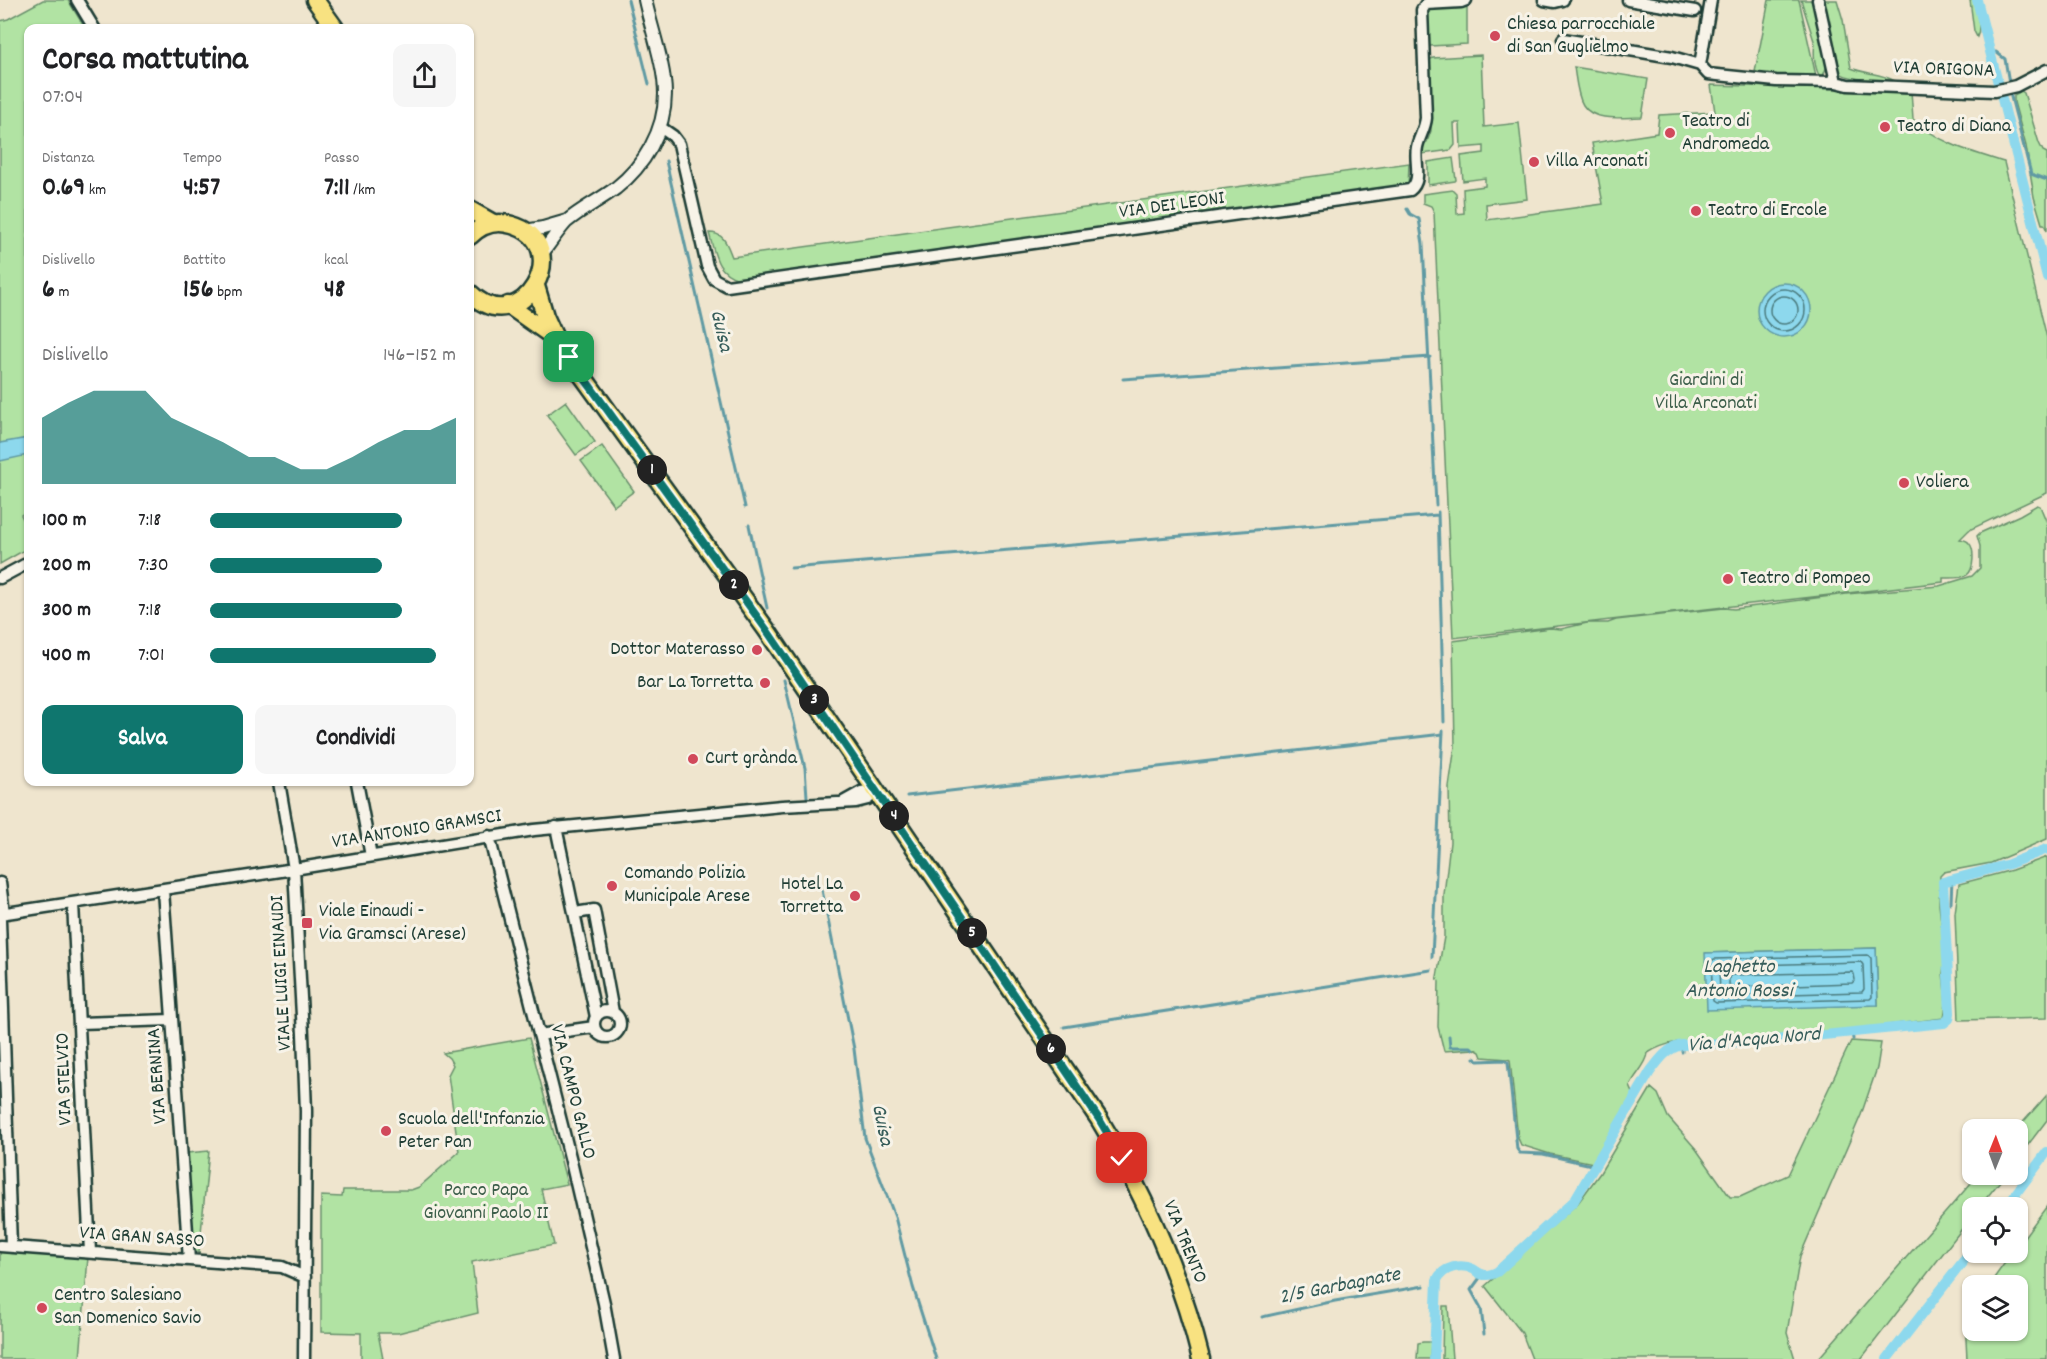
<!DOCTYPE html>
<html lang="it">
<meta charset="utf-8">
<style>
body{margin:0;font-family:Dekko,sans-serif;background:#f6f6f6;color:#202124;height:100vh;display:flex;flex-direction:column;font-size:22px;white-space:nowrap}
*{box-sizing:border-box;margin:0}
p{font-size:20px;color:#757577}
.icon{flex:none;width:33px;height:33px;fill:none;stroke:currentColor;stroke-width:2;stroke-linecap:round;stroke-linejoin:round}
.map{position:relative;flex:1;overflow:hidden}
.panel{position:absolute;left:24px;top:24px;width:450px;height:762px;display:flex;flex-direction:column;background:#fff;border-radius:12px;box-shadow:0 2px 4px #0004}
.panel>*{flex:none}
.needle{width:39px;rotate:1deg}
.tools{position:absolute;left:1962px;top:1119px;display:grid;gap:12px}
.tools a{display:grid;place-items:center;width:66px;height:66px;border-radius:12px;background:#fff;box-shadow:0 2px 4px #0004;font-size:30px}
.pin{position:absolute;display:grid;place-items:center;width:51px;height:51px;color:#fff;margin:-26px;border-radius:12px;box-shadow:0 3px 9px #0006}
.km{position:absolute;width:30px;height:30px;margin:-15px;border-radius:50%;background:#222;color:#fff;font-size:16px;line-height:30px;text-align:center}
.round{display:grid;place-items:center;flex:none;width:63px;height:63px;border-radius:12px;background:#f6f6f6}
.head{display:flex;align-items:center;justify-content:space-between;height:102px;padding:0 18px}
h1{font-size:33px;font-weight:700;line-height:45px}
.metrics{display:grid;grid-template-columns:repeat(3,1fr);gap:9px;height:102px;padding:6px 18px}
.metrics div{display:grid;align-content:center}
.metrics b{font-size:26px;font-weight:700}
.metrics small{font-size:16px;font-weight:400}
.metrics p{font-size:16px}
.chart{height:168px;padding:12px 18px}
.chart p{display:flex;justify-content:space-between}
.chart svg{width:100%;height:108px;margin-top:6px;fill:#0f766e;opacity:.7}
.primary-button{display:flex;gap:12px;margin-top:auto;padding:12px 18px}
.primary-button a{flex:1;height:69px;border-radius:12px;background:#0f766e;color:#fff;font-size:24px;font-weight:700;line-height:69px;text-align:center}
.primary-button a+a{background:#f6f6f6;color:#202124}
ul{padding:0 18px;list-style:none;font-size:20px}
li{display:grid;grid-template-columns:96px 72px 1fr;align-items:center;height:45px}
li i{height:15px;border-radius:8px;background:#0f766e}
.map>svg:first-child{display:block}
</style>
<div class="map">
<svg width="2047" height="1359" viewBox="0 0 2047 1359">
<rect width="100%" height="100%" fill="#efe5ce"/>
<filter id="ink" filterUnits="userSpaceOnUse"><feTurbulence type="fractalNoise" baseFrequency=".0167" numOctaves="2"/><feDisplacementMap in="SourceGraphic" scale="12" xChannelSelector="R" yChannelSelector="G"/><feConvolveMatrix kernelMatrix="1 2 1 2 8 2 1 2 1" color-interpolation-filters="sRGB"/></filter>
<g filter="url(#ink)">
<path fill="#b1e3a3" stroke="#68906c" stroke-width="1.5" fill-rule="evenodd" d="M43,0H68L85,28H28V507L26,509L27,511L21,515L28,528V548L0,564V21L8,19Z
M1769,0H1799L1816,76H1777L1755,72Z
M1801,0H1811L1816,13L1821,43L1828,63L1823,76L1819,75C1815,68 1813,53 1815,44Z
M1822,0H1837L1843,20L1851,68C1865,74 1882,73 1895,81C1884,83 1849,79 1840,73L1837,55Z
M1970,0H1973C1976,11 1982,27 1977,37L1974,31Z
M1464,6L1467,8V44L1430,46L1428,44L1427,9Z
M1481,55L1484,127L1519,123L1527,199L1486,204L1487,220L1603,204L1592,143L1657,133L1659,115L1715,112L1711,85L1911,91L1913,119C1940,144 1969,151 2004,162L2047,338V493L1969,530L1960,539C1964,540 1967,540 1969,543C1975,549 1974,570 1967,575C1961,579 1950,578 1943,578V582L1453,638L1434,212L1431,206L1423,203V194L1453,190L1456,193L1457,214L1464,213L1463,189L1485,186V178L1463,181L1461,156L1484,153V146L1461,148L1460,123H1454L1455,145L1451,150L1422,154L1421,144L1427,142L1431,131L1429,60L1433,58Z
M1574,67L1648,79L1642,117C1625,117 1594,123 1583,105C1577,95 1576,79 1574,67Z
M2021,91L2024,93L2039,143L2043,151L2047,153V231L2044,224H2042L2034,197L2026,146L2014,102V95Z
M1453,158L1456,180L1455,181L1428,185V162Z
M1409,163L1408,189L739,279C716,273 715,254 709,233C725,233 727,245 732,257Z
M566,401L595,442L576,455L547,415Z
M602,446L634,491L614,506L581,461Z
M2037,505L2040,506L2047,523V839L1991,863L1944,872L1940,876L1939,905L1945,957L1943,973L1946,1003L1944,1018L1807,1035L1708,1041C1688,1039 1665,1042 1648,1053C1647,1065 1634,1075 1630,1086L1633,1093V1096L1593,1163L1550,1154L1521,1145L1518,1138L1510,1060L1508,1059L1482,1057L1480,1052L1475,1049L1444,1051L1438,1027L1439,982L1437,977L1444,937V895L1450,842L1449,787L1455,746L1453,641L1550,628L1561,629L1587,623H1608L1616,620L1724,608L1734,609L1846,594L1939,586L1972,576L1980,568V546L1977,536L1980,533L2020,515ZM1876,948L1878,1005L1705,953H1706Z
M2047,857V1018L1959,1020L1955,913L1959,884L2012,870Z
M529,1038L567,1184L541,1189L554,1245L472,1262L478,1313L398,1333H378L383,1359H361V1333L321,1332V1196L342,1197L343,1190H411L419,1187L459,1152L448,1075L453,1065L449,1058L443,1053Z
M1851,1041L1881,1043L1877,1068L1861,1115L1800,1256L1787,1333L1795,1359H1532L1522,1333L1485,1286L1578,1203L1600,1173L1651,1088L1658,1094L1668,1117L1696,1149L1730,1197H1740L1788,1175Z
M2047,1095V1120L2018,1158L2017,1129Z
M209,1151L199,1253L194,1251L187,1153Z
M1978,1175H2005L1979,1207L1972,1208V1216L1861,1359H1818Z
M2047,1206V1359H1967L1965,1319L1972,1309V1330H2018V1286L1989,1285L2012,1253L2018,1252V1245Z
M0,1249L88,1257L80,1359H0Z
M1443,1306H1448L1452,1359H1442Z
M1423,1342H1431L1430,1359H1417L1418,1343Z"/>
<path fill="#8dd8ed" stroke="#619aa3" stroke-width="1.5" d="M1757 310a27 27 0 1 1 54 0a27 27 0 1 1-54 0Z
M28,438V455L0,461V443Z
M1876,948L1878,1005L1707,1010L1705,953Z"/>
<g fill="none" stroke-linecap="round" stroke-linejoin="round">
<path stroke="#4b7b7e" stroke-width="1.5" d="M1763 310a21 21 0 1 1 42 0a21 21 0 1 1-42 0Z
M1770 310a14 14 0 1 1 28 0a14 14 0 1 1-28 0Z
M1868,955L1871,958L1872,997L1870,999L1716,1003L1713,1001L1711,962L1714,959Z
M1861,962L1863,965L1864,989L1862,992L1723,996L1720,993L1719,969L1721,966Z
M1852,972L1854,974L1855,980L1852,983L1732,987L1729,984V977L1731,975Z"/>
<path stroke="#619aa3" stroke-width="3" d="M628,0L649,84
M1990,53L1996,52L2005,59L2009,83
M2010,93L2031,174L2047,180
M666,161L745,507
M1407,209L1410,214L1419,219L1423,244L1436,505
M1123,379L1430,357
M1438,512L1444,722
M749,525L767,608
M791,568L1438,515
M784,680L805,768L807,797
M907,796L1443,734
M822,890L854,1049L865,1138L895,1217L913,1287L936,1359
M1951,903L1952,878
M1432,957L1443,731
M1064,1027L1431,970
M1852,1033L1853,1039
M1449,1036L1450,1047H1471L1473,1049
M1682,1052V1045
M1474,1058L1478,1061L1505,1060L1508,1062L1517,1149L1520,1153L1543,1154L1596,1166
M1482,1275L1471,1290L1481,1308L1484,1334
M1434,1286H1437
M1262,1317L1335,1301L1424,1286"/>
<path stroke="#8dd8ed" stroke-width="10" d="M1977,0L2047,277
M2005,1208L2047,1152
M1434,1359L1437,1280C1443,1267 1461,1263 1473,1269C1478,1272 1481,1276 1487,1275C1490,1275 1493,1274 1497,1272L1574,1201L1650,1072C1659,1060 1667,1048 1682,1045L1763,1041L1944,1023L1949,1019L1950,1013L1943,882L2009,864L2047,849
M1887,1359L1972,1250"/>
<defs>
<path id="minor" d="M77,0L94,28
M1544,0L1555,2L1563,0
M1628,0L1695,11
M1711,0L1700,65L1708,74L1776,81L1836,82L1848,85L1994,91L2016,86L2047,70
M1818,0L1836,82
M1563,39L1672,57L1700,65
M660,127L673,136L679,144L707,266L714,279L727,286L1410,190C1423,180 1414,161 1417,147C1419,137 1425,129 1426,118L1422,10L1426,4L1461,2L1466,0
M0,578L28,563
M279,782L294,869L303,1034L306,1111L304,1359
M357,782L371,856
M843,802L861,792L877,790
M556,827L596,1017
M489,836L570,1157L604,1303L614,1359
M0,883L4,913
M163,890L189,1260
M73,903L90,1252
M575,913L594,910L613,1012
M0,914L294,869L534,830L782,806L856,802L868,799L877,790
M0,920L11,1246
M594 1024a13 13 0 1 1 26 0a13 13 0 1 1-26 0Z
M80,1023L172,1020
M539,1035L594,1027
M0,1246L282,1267L305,1277"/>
<path id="tertiary" d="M525,231L543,228L567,221
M541,255C549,244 557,232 566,222C581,209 600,200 616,188C644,166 665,131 665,94C665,66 651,28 645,0"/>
<path id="primary" d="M315,0L335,28
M470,210L493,223
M470,236C481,225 496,220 512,225C578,244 521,344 470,293
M536,286L545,316L555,338L766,629L1099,1119C1145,1195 1180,1273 1201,1359
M508,305L552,336"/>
</defs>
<use href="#minor" stroke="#1f3d34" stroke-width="15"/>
<use href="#tertiary" stroke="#1f3d34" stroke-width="16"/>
<use href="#primary" stroke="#1f3d34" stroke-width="21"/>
<use href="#minor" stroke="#f7f3e8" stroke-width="10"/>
<use href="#tertiary" stroke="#f7f3e8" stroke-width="12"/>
<use href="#primary" stroke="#f8e281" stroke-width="16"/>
</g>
</g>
<g fill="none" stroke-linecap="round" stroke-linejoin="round" filter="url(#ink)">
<defs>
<path id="route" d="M569,357L766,629L1099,1119L1122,1158"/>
</defs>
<use href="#route" stroke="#fff" stroke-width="12"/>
<use href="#route" stroke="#0f766e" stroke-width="8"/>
</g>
<g fill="#d1495b" stroke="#f7f3e8" stroke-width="2">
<circle cx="1495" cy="36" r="6"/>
<circle cx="1885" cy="127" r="6"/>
<circle cx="1670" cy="133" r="6"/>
<circle cx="1534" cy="162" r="6"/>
<circle cx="1696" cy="211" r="6"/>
<circle cx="1904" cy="483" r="6"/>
<circle cx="1728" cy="579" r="6"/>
<circle cx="757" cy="650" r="6"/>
<circle cx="765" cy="683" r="6"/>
<circle cx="693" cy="759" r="6"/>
<circle cx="612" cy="886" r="6"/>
<circle cx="855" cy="896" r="6"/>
<rect x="301" y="917" width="12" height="12" rx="3"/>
<circle cx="386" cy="1131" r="6"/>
<circle cx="42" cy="1308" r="6"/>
</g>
<g text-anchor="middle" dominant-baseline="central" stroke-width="6" stroke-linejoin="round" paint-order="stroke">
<g font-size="20" fill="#1f3d34" stroke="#f7f3e8" text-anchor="start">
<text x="1507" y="25">Chiesa parrocchiale<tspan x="1507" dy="23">di San Guglielmo</tspan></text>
<text x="1682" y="122">Teatro di<tspan x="1682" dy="23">Andromeda</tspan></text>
<text x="1897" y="127">Teatro di Diana</text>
<text x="1546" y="162">Villa Arconati</text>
<text x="1708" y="211">Teatro di Ercole</text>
<text x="1916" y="483">Voliera</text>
<text x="1740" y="579">Teatro di Pompeo</text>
<text x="745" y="650" text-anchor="end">Dottor Materasso</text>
<text x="753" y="683" text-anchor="end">Bar La Torretta</text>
<text x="705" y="759">Curt grànda</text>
<text x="624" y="874">Comando Polizia<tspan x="624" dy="23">Municipale Arese</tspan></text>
<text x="843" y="885" text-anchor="end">Hotel La<tspan x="843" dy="23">Torretta</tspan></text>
<text x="319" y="912">Viale Einaudi -<tspan x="319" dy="23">Via Gramsci (Arese)</tspan></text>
<text x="398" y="1120">Scuola dell'Infanzia<tspan x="398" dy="23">Peter Pan</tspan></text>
<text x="54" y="1296">Centro Salesiano<tspan x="54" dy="23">San Domenico Savio</tspan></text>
</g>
<g font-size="20" fill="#1f3d34" stroke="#f7f3e8">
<text transform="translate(1944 70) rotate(2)">VIA ORIGONA</text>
<text transform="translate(1172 206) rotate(-8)">VIA DEI LEONI</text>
<text transform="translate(417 830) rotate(-9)">VIA ANTONIO GRAMSCI</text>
<text transform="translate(282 973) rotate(-93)">VIALE LUIGI EINAUDI</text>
<text transform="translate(158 1076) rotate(-94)">VIA BERNINA</text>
<text transform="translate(65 1079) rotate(-92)">VIA STELVIO</text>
<text transform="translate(572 1092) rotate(76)">VIA CAMPO GALLO</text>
<text transform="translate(142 1238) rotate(4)">VIA GRAN SASSO</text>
<text transform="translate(1184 1242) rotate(68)">VIA TRENTO</text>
</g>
<g font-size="20" fill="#3c5e4a" stroke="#f7f3e8">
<text x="1706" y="381">Giardini di<tspan x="1706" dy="23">Villa Arconati</tspan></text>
<text x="486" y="1191">Parco Papa<tspan x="486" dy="23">Giovanni Paolo II</tspan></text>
</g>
<g font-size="21" font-style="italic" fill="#355c59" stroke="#f7f3e8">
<text transform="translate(720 331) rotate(77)">Guisa</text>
<text x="1739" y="968">Laghetto<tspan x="1739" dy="24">Antonio Rossi</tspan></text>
<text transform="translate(1754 1041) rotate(-5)">Via d'Acqua Nord</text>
<text transform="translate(881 1125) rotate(78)">Guisa</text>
<text transform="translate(1340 1287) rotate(-11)">2/5 Garbagnate</text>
</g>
</g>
</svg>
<div class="tools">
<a><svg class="needle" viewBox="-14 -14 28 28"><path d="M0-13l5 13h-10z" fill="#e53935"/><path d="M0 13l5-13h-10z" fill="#757577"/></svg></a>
<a><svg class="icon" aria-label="locate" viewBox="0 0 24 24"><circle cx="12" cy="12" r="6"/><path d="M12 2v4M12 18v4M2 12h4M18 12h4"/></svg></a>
<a><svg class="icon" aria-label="layers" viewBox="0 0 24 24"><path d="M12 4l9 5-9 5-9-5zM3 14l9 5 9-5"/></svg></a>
</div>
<div class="pin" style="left:569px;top:357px;background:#1e9e55"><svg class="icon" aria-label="arrive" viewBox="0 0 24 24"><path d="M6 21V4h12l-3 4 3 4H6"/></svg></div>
<div class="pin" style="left:1122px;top:1158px;background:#d93025"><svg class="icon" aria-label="check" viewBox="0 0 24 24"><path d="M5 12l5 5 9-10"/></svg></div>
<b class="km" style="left:652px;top:470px">1</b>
<b class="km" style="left:734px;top:585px">2</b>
<b class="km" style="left:814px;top:700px">3</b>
<b class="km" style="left:894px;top:816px">4</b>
<b class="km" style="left:972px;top:933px">5</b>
<b class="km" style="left:1051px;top:1049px">6</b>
<section class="panel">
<div class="head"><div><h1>Corsa mattutina</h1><p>07:04</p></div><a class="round"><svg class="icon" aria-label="share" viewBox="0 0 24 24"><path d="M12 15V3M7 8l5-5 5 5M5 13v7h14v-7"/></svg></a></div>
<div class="metrics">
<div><p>Distanza</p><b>0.69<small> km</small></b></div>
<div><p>Tempo</p><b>4:57</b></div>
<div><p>Passo</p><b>7:11<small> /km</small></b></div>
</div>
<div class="metrics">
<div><p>Dislivello</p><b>6<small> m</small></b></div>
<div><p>Battito</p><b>156<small> bpm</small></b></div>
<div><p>kcal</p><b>48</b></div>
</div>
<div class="chart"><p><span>Dislivello</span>146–152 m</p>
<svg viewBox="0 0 160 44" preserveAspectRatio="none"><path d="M0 44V17L10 11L20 6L30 6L40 6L50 17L60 22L70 27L80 33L90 33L100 38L110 38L120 33L130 27L140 22L150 22L160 17V44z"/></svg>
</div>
<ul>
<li><b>100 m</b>7:18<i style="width:78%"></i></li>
<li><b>200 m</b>7:30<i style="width:70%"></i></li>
<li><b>300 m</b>7:18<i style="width:78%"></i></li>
<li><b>400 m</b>7:01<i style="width:92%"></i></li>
</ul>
<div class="primary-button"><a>Salva</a><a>Condividi</a></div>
</section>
</div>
